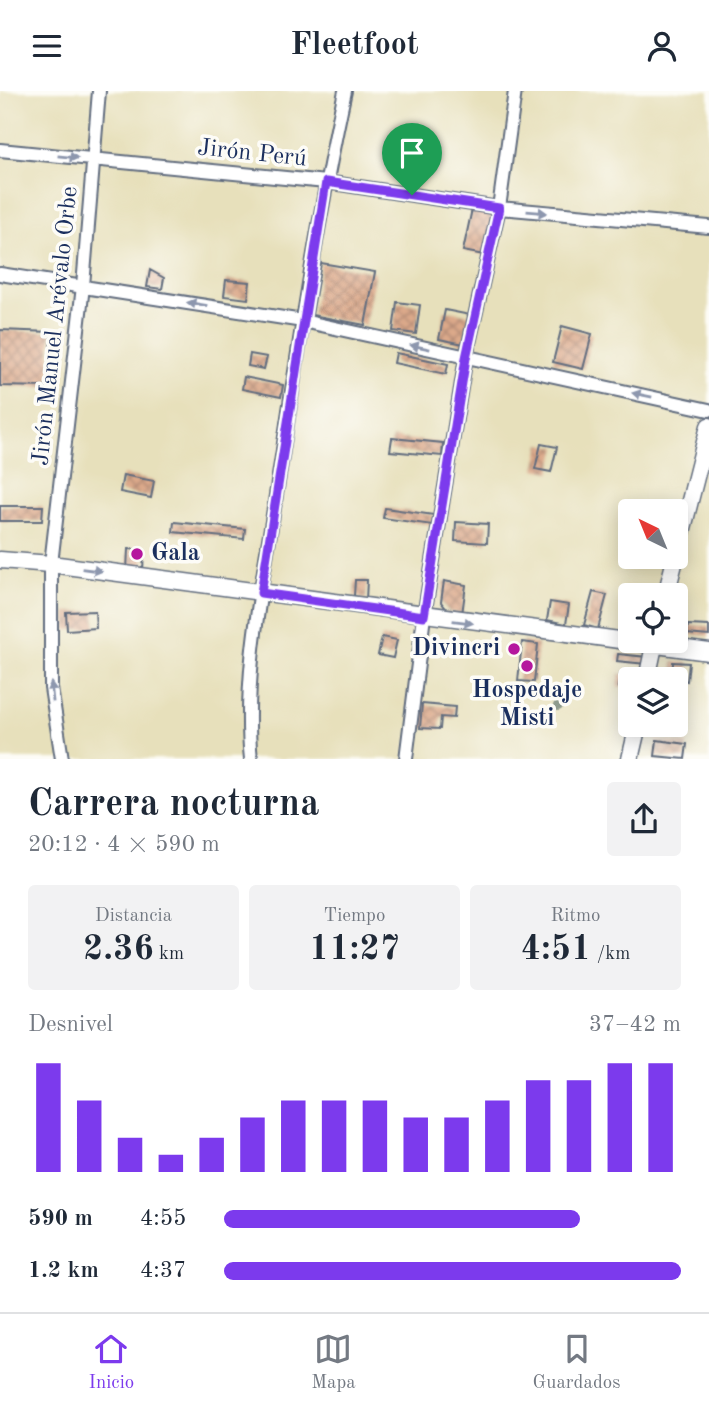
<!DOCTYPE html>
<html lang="es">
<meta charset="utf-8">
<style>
body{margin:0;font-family:"Old Standard TT",serif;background:#f2f2f3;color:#1f2937;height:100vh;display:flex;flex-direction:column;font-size:26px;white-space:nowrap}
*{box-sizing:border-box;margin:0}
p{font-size:23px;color:#747a83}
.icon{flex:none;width:38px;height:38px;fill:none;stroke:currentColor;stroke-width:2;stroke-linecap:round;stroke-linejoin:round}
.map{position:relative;height:668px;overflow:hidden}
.sheet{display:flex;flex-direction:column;background:#fff;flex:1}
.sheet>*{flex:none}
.needle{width:46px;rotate:317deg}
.fabs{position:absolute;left:618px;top:408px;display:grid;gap:14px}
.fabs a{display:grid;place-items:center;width:70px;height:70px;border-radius:7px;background:#fff;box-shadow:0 4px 18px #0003;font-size:35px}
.pin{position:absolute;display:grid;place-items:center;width:60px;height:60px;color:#fff;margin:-72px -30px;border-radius:50% 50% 50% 0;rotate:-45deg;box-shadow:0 0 7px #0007}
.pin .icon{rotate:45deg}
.round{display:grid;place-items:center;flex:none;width:74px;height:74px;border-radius:7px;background:#f2f2f3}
.head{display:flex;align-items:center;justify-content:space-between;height:119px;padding:0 28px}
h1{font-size:38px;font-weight:600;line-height:52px}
.figures{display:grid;grid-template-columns:repeat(3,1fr);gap:10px;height:119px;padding:7px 28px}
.figures div{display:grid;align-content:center;border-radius:7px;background:#f2f2f3;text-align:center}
.figures b{font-size:35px;font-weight:600}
.figures small{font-size:19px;font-weight:400}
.figures p{font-size:19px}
.chart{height:196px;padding:14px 28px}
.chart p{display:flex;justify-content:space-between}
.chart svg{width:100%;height:126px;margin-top:7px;stroke:#7c3aed;stroke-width:6}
ul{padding:0 28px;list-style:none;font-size:23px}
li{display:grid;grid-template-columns:112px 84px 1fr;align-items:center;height:52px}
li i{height:18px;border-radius:9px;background:#7c3aed}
header{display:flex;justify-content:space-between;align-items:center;height:91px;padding:0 28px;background:#fff;font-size:32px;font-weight:600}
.tabs{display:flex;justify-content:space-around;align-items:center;height:98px;border-top:2px solid #e0e1e3;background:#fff;font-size:19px;color:#747a83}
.tabs a{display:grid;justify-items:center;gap:4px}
.tabs .current{color:#7c3aed}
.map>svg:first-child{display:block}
</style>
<header><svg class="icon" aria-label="menu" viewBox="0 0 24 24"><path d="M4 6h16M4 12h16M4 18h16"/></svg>Fleetfoot<svg class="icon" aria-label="person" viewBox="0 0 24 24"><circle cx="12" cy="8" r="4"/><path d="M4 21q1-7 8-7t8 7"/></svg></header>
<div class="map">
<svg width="709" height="668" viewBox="0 0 709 668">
<defs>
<pattern id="building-cross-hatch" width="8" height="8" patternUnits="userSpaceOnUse" patternTransform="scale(1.75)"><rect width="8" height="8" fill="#dba98a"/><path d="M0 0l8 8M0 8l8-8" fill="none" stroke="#b18a74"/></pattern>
</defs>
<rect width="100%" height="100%" fill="#fdfcf7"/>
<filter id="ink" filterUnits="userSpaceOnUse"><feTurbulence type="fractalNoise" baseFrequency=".0143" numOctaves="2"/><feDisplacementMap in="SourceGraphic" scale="14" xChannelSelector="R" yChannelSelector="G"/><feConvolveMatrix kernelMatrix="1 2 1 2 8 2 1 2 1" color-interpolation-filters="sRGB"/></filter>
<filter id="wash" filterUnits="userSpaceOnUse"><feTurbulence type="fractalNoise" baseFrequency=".00686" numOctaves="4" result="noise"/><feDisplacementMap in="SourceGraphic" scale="28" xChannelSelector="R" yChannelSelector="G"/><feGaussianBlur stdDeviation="1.57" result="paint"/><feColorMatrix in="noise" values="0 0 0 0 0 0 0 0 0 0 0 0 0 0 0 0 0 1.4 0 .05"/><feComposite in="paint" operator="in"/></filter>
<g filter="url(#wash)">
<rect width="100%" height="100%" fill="#e7e0bb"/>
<g id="blocks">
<path fill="url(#building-cross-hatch)" d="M472,118L493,122L484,164L463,160Z
M321,172L375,181L365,234L312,224Z
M150,179L164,187L162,198L147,196Z
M226,189L250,191L248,208L224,205Z
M397,211L420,214L416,243L393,240Z
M445,219L470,224L464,253L439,248Z
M562,235L592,243L583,278L553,271Z
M0,239L51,241L49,296L0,295Z
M396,262L448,273L446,283L394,272Z
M250,263L267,266L264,278L248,275Z
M244,286L283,294L281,306L242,298Z
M392,347L443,352L442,365L390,360Z
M541,353L557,356L551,381L535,378Z
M123,384L154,390L151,407L120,401Z
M0,415H43L42,430H0Z
M385,417L434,424L432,434L383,427Z
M174,431L245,438L244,448L173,441Z
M456,431L488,433L487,452L455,450Z
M128,458L144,459L143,481L127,479Z
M355,489H367L366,509L354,505Z
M444,490L466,494L462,523L449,521L441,511Z
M593,501L607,504L598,538L584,534Z
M550,511L569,514L566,533L547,529Z
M95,520L96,537L67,539L66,521Z
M688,534L709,535V545L687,543Z
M382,546L397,549L393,567L378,564Z
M522,551L538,553L534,591L518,590Z
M618,563L647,566L646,573L617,570Z
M673,571L689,572L687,590L672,588Z
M620,583L644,586V588H630V597L618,596Z
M422,613L455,616L454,627L441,626L440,638L420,637Z
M657,649L687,653L685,668L655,665Z"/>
</g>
</g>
<g filter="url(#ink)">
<use href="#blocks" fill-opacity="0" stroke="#626d7f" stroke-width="2"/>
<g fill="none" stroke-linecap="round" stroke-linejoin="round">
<defs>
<path id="street" d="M0,59L326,91L499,117L709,136
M0,183L303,230L709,319
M62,668L51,597V473L83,195L99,0
M251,668C242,586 264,486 276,404C297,269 316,134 345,0
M406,668L424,525L466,266L499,117L515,0"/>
<path id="secondary" d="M0,469L51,473L709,561
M666,504L709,335
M647,588L655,550
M630,668L638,634"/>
</defs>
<use href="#street" stroke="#626d7f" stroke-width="16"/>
<use href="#secondary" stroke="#626d7f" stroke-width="19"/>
<use href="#street" stroke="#fff" stroke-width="12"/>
<use href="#secondary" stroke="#fff" stroke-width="16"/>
</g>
<circle fill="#8e9a8d" cx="558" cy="615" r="5"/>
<defs><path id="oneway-solid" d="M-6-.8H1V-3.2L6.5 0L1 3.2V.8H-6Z" transform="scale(1.75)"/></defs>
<g fill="#8d97ae">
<use href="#oneway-solid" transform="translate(68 66) rotate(6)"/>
<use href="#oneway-solid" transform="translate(537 121) rotate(5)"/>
<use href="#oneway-solid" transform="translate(197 213) rotate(-171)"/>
<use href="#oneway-solid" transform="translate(420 256) rotate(-168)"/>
<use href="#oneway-solid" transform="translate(642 304) rotate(-168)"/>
<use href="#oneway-solid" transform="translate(92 479) rotate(8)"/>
<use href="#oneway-solid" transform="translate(463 531) rotate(7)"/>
<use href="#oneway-solid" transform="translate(52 601) rotate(-96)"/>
</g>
</g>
<g fill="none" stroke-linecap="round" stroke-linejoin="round" filter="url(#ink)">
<defs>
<path id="route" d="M326,91L499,117L466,267L424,525L261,502Z"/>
</defs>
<use href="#route" stroke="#fff" stroke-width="14"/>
<use href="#route" stroke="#7c3aed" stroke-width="9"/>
</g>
<g fill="#b5179e" stroke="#fdfcf7" stroke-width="2.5">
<circle cx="137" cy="463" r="7"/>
<circle cx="514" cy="558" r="7"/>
<circle cx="527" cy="575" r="7"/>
</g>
<g text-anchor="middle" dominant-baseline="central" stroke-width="7" stroke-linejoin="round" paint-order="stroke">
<g font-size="24" fill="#1b2f5e" stroke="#fdfcf7">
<text transform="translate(252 63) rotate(6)">Jirón Perú</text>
<text transform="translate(56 235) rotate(-84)">Jirón Manuel Arévalo Orbe</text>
</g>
<g font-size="24" font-weight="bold" fill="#1b2f5e" stroke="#fdfcf7" text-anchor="start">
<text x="151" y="463">Gala</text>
<text x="500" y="558" text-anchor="end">Divincri</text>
<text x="527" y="600" text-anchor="middle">Hospedaje<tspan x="527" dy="28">Misti</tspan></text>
</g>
</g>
</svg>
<div class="fabs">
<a><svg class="needle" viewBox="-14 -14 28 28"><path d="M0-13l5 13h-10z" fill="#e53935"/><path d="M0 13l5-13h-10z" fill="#747a83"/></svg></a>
<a><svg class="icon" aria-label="locate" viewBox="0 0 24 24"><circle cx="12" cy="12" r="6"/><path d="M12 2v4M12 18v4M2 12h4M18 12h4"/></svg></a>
<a><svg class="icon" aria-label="layers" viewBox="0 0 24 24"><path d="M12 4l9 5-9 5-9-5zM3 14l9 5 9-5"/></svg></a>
</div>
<div class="pin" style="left:412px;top:104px;background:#1e9e55"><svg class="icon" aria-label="arrive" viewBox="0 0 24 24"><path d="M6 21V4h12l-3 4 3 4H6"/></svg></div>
</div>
<section class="sheet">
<div class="head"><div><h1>Carrera nocturna</h1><p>20:12 · 4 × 590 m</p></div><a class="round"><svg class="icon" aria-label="share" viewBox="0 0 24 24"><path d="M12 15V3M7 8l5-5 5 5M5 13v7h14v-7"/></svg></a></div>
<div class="figures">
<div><p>Distancia</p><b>2.36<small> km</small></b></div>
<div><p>Tiempo</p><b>11:27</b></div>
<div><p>Ritmo</p><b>4:51<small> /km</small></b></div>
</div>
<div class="chart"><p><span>Desnivel</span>37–42 m</p>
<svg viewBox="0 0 160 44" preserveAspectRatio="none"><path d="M5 44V6M15 44V19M25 44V32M35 44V38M45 44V32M55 44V25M65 44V19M75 44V19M85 44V19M95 44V25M105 44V25M115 44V19M125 44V12M135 44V12M145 44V6M155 44V6"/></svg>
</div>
<ul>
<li><b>590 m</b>4:55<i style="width:78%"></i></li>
<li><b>1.2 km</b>4:37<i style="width:100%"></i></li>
</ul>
</section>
<nav class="tabs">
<a class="current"><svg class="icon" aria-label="home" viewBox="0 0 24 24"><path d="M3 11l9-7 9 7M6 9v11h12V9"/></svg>Inicio</a>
<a><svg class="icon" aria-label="map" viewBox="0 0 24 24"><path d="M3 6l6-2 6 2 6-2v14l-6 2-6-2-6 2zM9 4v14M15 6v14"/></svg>Mapa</a>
<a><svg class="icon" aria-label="saved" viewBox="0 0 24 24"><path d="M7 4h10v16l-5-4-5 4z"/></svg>Guardados</a>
</nav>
